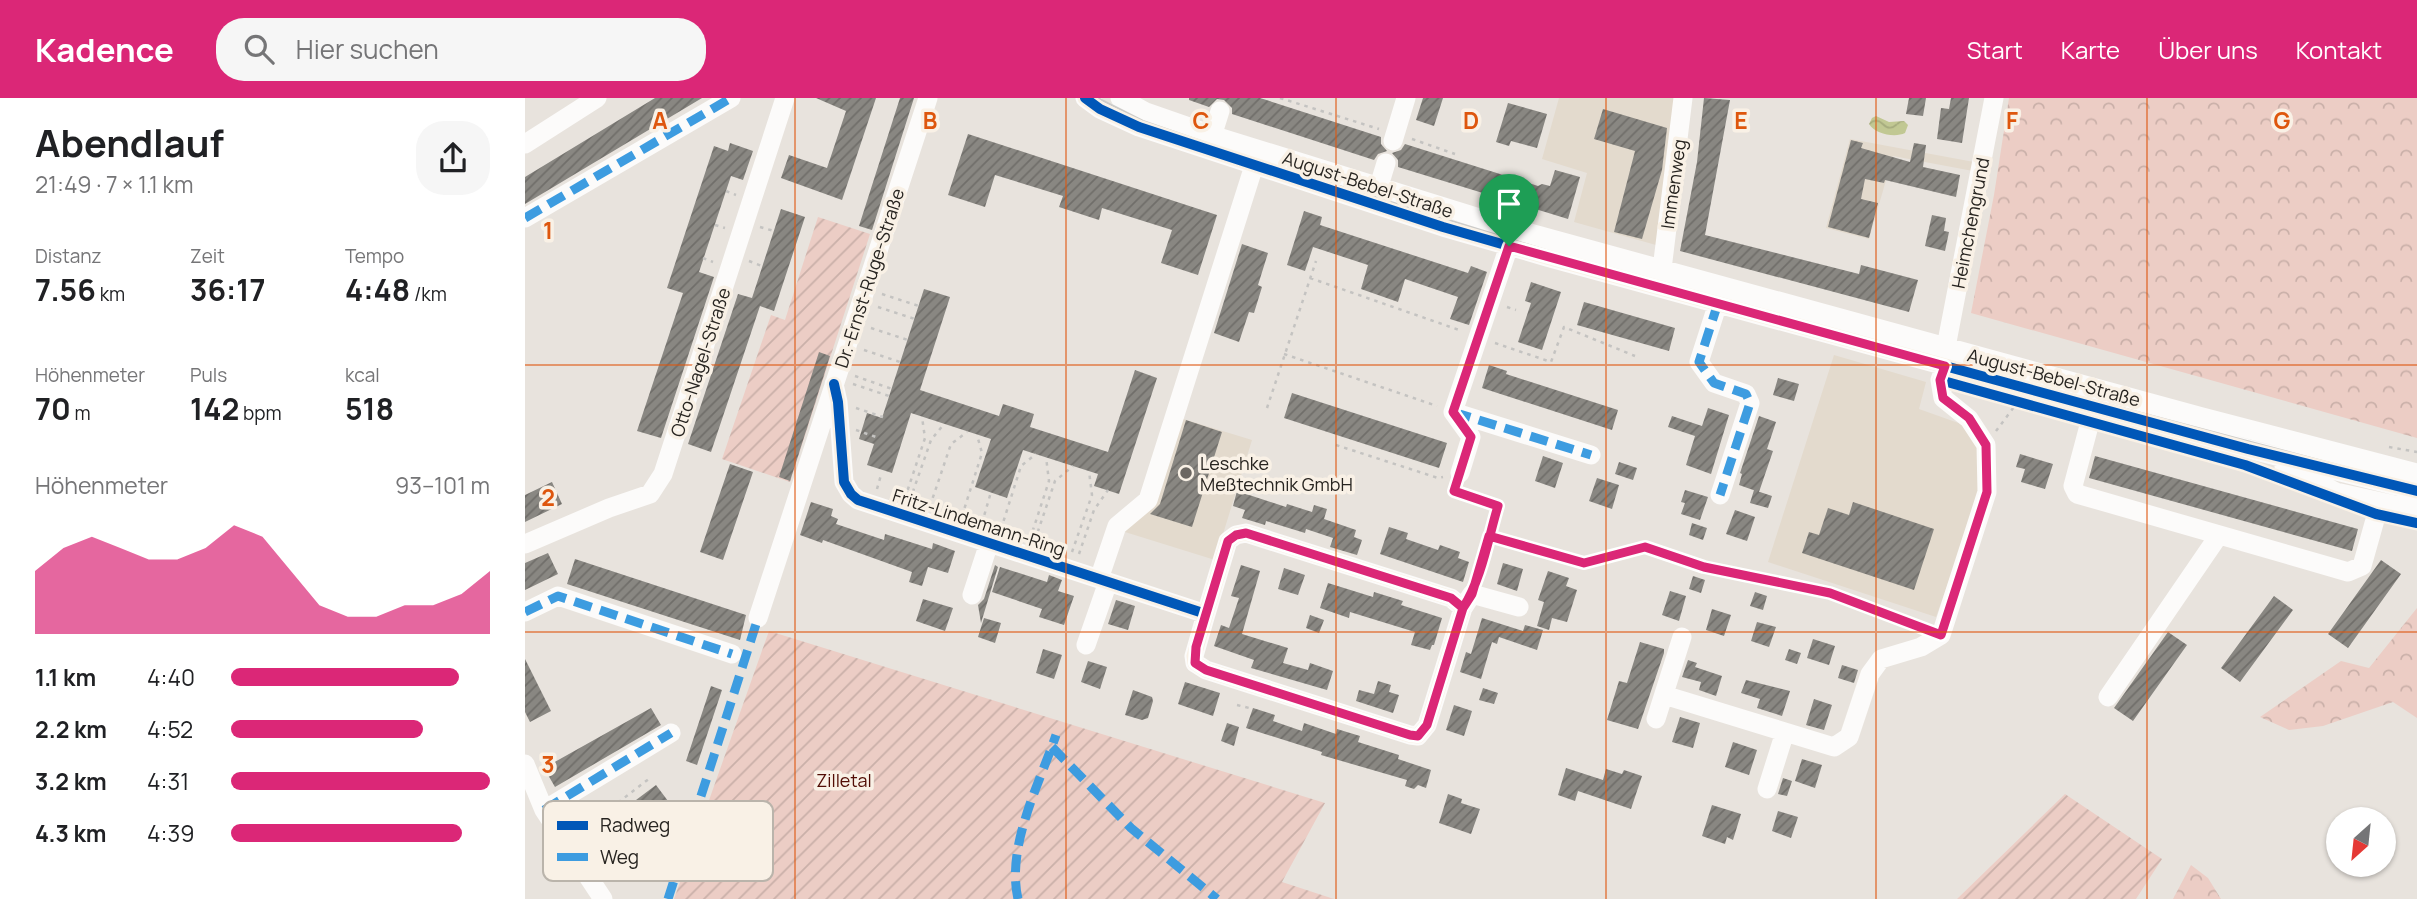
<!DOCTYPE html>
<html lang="de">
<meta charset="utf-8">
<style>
body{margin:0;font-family:Manrope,sans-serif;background:#f6f6f6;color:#202124;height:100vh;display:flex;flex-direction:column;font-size:26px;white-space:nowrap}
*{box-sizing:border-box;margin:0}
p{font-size:23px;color:#757577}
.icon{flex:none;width:38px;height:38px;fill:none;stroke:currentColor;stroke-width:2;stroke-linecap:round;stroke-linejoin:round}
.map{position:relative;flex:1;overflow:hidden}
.side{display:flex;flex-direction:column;background:#fff;width:525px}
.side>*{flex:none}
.needle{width:46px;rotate:207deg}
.buttons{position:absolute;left:1801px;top:709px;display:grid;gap:14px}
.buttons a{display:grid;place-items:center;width:70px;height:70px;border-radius:50%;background:#fff;box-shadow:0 2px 5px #0004;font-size:35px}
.pin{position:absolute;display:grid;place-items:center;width:60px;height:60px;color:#fff;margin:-72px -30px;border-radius:50% 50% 50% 0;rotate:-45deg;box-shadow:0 0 7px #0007}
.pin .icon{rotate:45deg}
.round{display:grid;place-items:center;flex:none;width:74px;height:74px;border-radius:28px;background:#f6f6f6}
.head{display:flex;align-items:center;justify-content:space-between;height:119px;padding:0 35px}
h1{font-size:38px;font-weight:700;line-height:52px}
.metrics{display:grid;grid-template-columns:repeat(3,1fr);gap:10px;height:119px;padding:7px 35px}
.metrics div{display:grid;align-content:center}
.metrics b{font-size:30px;font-weight:700}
.metrics small{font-size:19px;font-weight:400}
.metrics p{font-size:19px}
.chart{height:196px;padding:14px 35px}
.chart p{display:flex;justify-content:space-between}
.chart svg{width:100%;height:126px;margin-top:7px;fill:#db2777;opacity:.7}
ul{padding:0 35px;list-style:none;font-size:23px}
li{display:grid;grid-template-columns:112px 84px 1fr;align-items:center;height:52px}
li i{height:18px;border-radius:9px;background:#db2777}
header{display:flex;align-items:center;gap:42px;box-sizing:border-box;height:98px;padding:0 35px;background:#db2777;color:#fff}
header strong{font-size:33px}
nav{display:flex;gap:38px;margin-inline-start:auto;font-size:24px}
.search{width:490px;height:63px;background:#f6f6f6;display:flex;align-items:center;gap:18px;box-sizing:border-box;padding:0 24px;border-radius:28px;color:#757577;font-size:26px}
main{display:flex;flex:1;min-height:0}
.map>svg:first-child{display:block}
</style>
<header>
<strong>Kadence</strong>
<div class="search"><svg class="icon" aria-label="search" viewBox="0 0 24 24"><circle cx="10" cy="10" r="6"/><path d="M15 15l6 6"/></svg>Hier suchen</div>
<nav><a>Start</a><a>Karte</a><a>Über uns</a><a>Kontakt</a></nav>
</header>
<main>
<section class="side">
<div class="head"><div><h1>Abendlauf</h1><p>21:49 · 7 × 1.1 km</p></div><a class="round"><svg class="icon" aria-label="share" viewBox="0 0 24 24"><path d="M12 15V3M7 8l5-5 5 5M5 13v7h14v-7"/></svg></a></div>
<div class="metrics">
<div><p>Distanz</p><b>7.56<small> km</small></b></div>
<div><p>Zeit</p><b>36:17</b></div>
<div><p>Tempo</p><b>4:48<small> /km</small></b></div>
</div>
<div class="metrics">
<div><p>Höhenmeter</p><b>70<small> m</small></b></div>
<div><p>Puls</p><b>142<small> bpm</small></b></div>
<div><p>kcal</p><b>518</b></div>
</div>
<div class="chart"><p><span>Höhenmeter</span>93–101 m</p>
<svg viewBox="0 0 160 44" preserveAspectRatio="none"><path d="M0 44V22L10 14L20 10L30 14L40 18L50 18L60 14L70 6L80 10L90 22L100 34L110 38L120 38L130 34L140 34L150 30L160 22V44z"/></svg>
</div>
<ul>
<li><b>1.1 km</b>4:40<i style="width:88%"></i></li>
<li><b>2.2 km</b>4:52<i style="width:74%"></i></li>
<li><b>3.2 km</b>4:31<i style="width:100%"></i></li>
<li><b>4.3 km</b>4:39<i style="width:89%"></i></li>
</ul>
</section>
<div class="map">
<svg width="1892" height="801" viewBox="0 0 1892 801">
<defs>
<pattern id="forest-crowns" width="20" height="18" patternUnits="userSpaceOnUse" patternTransform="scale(1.75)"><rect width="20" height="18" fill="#eccdc5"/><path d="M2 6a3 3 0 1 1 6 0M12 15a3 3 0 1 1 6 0" fill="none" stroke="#cab0a9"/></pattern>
<pattern id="garden-furrows" width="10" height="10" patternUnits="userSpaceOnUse" patternTransform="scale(1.75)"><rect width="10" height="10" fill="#eccdc5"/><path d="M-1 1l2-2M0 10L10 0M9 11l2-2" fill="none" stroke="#cab0a9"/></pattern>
<pattern id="water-waves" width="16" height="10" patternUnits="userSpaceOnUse" patternTransform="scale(1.75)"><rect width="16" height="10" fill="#c1c893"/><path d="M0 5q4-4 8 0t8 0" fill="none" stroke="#a6ac7e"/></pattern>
<pattern id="building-hatch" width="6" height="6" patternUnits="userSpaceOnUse" patternTransform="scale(1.75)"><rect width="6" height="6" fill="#898782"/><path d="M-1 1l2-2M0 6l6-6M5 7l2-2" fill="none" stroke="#706e6a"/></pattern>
</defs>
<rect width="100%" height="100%" fill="#e8e3dd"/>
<path fill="#e3dacd" d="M1034,0H1149L1131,147L1049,124L1062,75L1017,61Z
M1325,41L1449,64L1448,73L1368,58L1344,141L1301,130Z
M1309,257L1401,284L1394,311L1439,327L1453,348L1454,398L1411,519L1243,464Z
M655,320L727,342L690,462L600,434L604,422Z"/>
<path fill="url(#forest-crowns)" d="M1484,0H1892V340L1446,215L1469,97Z
M1892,510V620L1868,604L1798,628L1764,632L1735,619L1816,563L1844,570Z
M1666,767L1683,780L1696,801H1648Z"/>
<path fill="url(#garden-furrows)" d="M293,119L345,136L265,384L197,361L246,217L260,222Z
M244,533L800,705L757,784L809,801H149Z
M1540,696L1637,761L1611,801H1432Z"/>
<path fill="url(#water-waves)" d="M1351,18L1364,24L1379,23L1383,27L1380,35C1370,40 1350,36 1344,26L1347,20Z"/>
<path fill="url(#building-hatch)" d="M130,0H177L0,106V79Z
M291,0H351L317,102L256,80L264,57L302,70L321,13Z
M375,0H389L347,132L334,128Z
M664,0H735L856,39V46L862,53L853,56L849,62L707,16V10L699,2L692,1L684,9L664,2Z
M898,0H918L909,28L891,22Z
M1179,0L1205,2L1180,137L1334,176L1336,167L1393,182L1384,214L1155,153L1172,64Z
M1384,0H1401L1398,18L1381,16Z
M1426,0H1444L1437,45L1412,41L1416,10L1424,11Z
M983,5L1022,16L1012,50L986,43L984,48L971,44Z
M1078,11L1142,30L1137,72L1117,141L1089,134L1110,53L1069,41Z
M443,36L692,117L673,177L636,165L647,132L577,110L574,122L534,109L538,98L470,77L460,109L423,97Z
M1326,42L1338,45L1336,50L1385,64L1389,45L1401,47L1398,69L1435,77L1431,99L1360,82L1359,85L1340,81L1336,101L1353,105L1344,140L1303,129Z
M205,45L228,53L218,82L206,78L174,174L189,179L136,340L112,333L158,195L142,190L189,48L203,53Z
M880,46L1013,88L1017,86L1025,88L1030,72L1055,79L1043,121L873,69V62L867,55L876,52Z
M256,111L280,119L249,213L235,208L186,354L163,346L213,196L227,200Z
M779,113L797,119L795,127L943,175L946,168L962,174L944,227L925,221L933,199L880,181L873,204L836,191L843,167L788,149L780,173L762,167Z
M1407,117L1421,120L1419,133L1424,134L1420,153L1400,148Z
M717,146L743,155L733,187L737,189L729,215L724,214L714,244L689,235Z
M1006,184L1036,194L1017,252L993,244L1006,205L1000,203Z
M399,191L425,199L395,292L474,318L478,306L509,316L505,329L583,354L610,272L632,280L594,396L569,388L573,376L498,352L482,400L450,389L466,341L386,315L367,375L342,367L349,346L334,341L342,315L357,320Z
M1059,204L1150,230L1144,253L1052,227Z
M294,254L305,258L265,383L254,379Z
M964,267L982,273L981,276L1093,312L1087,332L957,290Z
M1253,280L1274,286L1269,303L1248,297Z
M767,295L922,345L914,370L759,320Z
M1183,310L1204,317L1186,376L1161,367L1170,338L1143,329L1147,318L1177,328Z
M1234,318L1251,324L1242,351L1248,353L1234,394L1214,387L1217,376L1215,375Z
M661,322L697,334L667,429L625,416L635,406Z
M1495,356L1528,366L1520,391L1496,384L1500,371L1491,369Z
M1018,358L1038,365L1030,390L1010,383Z
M1570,358L1833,431L1827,453L1564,380Z
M1094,364L1112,370L1108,382L1090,376Z
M205,366L228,374L198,462L175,454Z
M1072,380L1094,387L1087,411L1064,403Z
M27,384L37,406L0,424V397Z
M1160,392L1183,399L1175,422L1156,416L1160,405L1156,404Z
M1229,392L1247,398L1243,410L1225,405Z
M712,393L761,409L762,406L787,414L789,407L802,411L799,421L831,432L829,439L837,442L832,457L805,449L808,440L781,431L780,435L741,423L740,427L717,420L720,412L708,408Z
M286,404L308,411L306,418L313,421L311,426L359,442L360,436L407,451L408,445L430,453L423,475L403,469L397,488L384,484L387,474L298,442L297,445L275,437Z
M1328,404L1409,431L1389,492L1277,455L1284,434L1294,437L1303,410L1324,417Z
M1210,412L1230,419L1222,443L1201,436Z
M1167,425L1182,430L1178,442L1164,437Z
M864,429L883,435L881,441L913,452L915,447L935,454L933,460L944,464L938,484L855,456Z
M23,455L33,476L0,492V465Z
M50,461L221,517L215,542L42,486Z
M1856,462L1876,476L1823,550L1803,536Z
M978,465L998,471L992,493L972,486Z
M470,467L473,469L456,525L453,507L459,501Z
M716,467L735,473L717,536L763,550L758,565L783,572L785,565L808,573L802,592L726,570L729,562L689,548L696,527L704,530L714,500L706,498Z
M475,469L522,484L524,477L537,482L533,493L549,498L539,527L514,519L517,511L467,494Z
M759,470L780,477L773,497L753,491Z
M1023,473L1044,480L1041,488L1052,492L1042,524L1027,520L1024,532L1012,528L1019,504L1013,502Z
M1168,478L1180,482L1176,495L1164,491Z
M803,485L848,499L849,494L878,503L876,507L917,520L909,547H907L905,552L886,547L890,534L825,514L824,520L795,510Z
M1145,493L1161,498L1154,523L1137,517Z
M1230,494L1242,498L1238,512L1225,508Z
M1749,498L1768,512L1715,584L1696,570Z
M398,501L428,510L420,533L391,523Z
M591,502L610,508L603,532L583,526Z
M1187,511L1206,517L1199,538L1181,532Z
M785,517L799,522L794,535L781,530Z
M459,520L476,525L470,545L453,539Z
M957,520L998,533L1000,527L1018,532L1012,552L974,539L972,546L967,544L956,581L935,574L941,554L946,556Z
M1232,524L1251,529L1244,549L1226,543Z
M1643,534L1662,547L1608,623L1589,610Z
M1288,541L1310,548L1304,567L1282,560Z
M1115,544L1139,551V555L1113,631L1082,622L1094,583L1102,585Z
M518,551L537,557L529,581L511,575Z
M1264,551L1276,555L1272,566L1260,562Z
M0,561L26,613L5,624L0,614Z
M1163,562L1172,565L1170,569L1197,578L1191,598L1174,592L1176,584L1157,579Z
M563,563L582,569L575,591L556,584Z
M1317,567L1333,572L1329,585L1313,580Z
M1221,582L1265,593L1257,618L1232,610L1235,601L1216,595Z
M853,583L866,587L864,594L874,597L868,615L831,603L834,592L849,596Z
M660,584L695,595L688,618L653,606Z
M186,588L197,592L172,667L161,663Z
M958,590L973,595L969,606L954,602Z
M608,592L627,599L628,603L623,620L617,622L600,617Z
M1289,601L1307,607L1299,632L1281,627Z
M929,607L947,613L939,638L921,632Z
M126,610L136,627L30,689L19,670Z
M728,610L750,617L748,623L777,633L779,625L811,636L812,631L835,638L833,644L874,657L873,661L906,672L901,690L893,687L889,691L880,688L882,682L796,657L797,654L721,630Z
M1155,619L1175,625L1168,650L1147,644Z
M702,625L714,629L709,648L696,643Z
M1208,644L1232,652L1224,677L1200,669Z
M1277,661L1297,667L1290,690L1270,683Z
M1041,670L1078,682L1081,671L1097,676L1099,672L1117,678L1106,711L1053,693L1050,703L1033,697Z
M1258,680L1267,683L1262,698L1253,696Z
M131,687L146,707L78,758L63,738Z
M923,696L937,701L936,705L955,711L946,736L914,725Z
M1187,707L1216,716L1208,742L1202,739L1200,746L1177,738Z
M1253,713L1273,719L1266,740L1247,733Z"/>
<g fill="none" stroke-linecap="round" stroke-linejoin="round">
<path stroke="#c4c3c1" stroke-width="2.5" stroke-dasharray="3.5 5" stroke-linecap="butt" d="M755,0L854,31
M887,41L930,56
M201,93L211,97
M190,127L200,130
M235,129L249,133
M178,160L188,164
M224,163L237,168
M785,180L937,233
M357,196L394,208
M353,209L390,221
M982,209L991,212
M346,230L383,242
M970,245L1026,264L1039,229L1110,258
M339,252L375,264
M759,256L912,308
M330,278L367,291
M328,286L364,298
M331,310L358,319
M742,310L791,163
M331,332L351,339
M1471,333L1492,305
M811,347L913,380L918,379
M1864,349L1892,354
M352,391L356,377
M930,391L929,393L973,408L952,479
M380,400L400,340L397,319
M385,402L406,342L419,326
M405,408L426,346L442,334
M437,418L457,355L452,337
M457,425L466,394
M476,431L496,368L511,356
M964,438L1059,465L1120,449L1179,469L1305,495L1394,529
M505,441L524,383L521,359
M510,442L530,383L548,368
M547,454L567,397L564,373
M554,456L569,412L583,392
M712,607L724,610
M53,732L55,734L125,680"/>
<path stroke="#fcfbfa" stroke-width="19" d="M560,0L575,11L614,29L918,129L1022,159L1723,351L1892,393
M595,0L621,14L687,37L990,131L1677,319L1892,375
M868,43L881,0
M0,46L72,0
M684,48L695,13
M850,101L861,65
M0,120L206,0
M1137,171L1158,0
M1193,205L1174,264L1189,285L1221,296L1225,305L1195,397
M1421,249L1469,0
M309,286L313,304L319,384L326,396L333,402L681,516L669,558L670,565L681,572L885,637L893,638L902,627L938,510L926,500L721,435L711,437L703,443L681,516
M1569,309L1548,388L1552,396L1823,474L1837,468L1855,404
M928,314L988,136
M928,314L1066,357
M928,314L946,339L935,375
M1759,368L1811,394L1892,412
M0,446L84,410L125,396L138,376L260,0
M574,481L592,428L623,402L733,55
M447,497L464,445
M938,510L947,496L994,509
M0,514L33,498L207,556
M233,520L403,0
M561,547L583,484
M1139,597L1309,649L1324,639L1345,576L1356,561L1396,549L1416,537L1462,394L1461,347L1444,321L1418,300L1415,282L1420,268
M1583,599L1694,437
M1131,621L1157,539
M0,666L19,712L78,801
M1242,691L1260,634
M19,712L146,635"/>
<path stroke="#cdccca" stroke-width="2" d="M573,0L618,23L731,62L1043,159L1552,298L1892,388"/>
<path stroke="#3d9ce0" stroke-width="9" stroke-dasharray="18 9" stroke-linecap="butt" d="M0,120L206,0
M1193,205L1174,264L1189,285L1221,296L1225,305L1195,397
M928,314L1066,357
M0,514L33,498L207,556
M527,649L606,730L692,801
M19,712L146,635
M143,801L233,520
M493,801C481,748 514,687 531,637"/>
<defs>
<path id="cycleway" d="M560,0L575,11L614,29L918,129L1022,159L1723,351L1892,393
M1415,282L1720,367L1851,416L1892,425
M309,286L313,304L319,384L326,396L333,402L681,516L669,558L670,565L681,572L885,637L893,638L902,627L938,510L926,500L721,435L711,437L703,443L681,516"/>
</defs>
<use href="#cycleway" stroke="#f9f1e6" stroke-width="15"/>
<use href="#cycleway" stroke="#0057b8" stroke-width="10"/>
</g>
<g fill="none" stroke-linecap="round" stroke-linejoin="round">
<defs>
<path id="route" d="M984,148L928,314L946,339L929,393L973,408C963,441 957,480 938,510L926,500L721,435L711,437L703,443L671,549L670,565L681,572L885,637L893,638L902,627L938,510L947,496L964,438L1059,465L1120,449L1179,469L1305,495L1416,537L1462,394L1461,347L1444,320L1418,300L1415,282L1420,268L984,148"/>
</defs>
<use href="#route" stroke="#fff" stroke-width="14"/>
<use href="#route" stroke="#db2777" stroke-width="9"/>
</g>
<path fill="none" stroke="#de560d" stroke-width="2" stroke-opacity="0.55" d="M270,0V801M541,0V801M811,0V801M1081,0V801M1351,0V801M1622,0V801M0,267H1892M0,534H1892"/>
<circle fill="#6b6762" stroke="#f9f1e6" stroke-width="2.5" cx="661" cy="375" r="7"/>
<g text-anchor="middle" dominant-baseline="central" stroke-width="7" stroke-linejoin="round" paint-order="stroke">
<g font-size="18" fill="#272420" stroke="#f9f1e6">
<text transform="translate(843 86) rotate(18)">August-Bebel-Straße</text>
<text transform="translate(1148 86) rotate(-82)">Immenweg</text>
<text transform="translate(1445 125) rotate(-79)">Heimchengrund</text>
<text transform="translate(344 180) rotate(-72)">Dr.-Ernst-Ruge-Straße</text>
<text transform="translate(175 264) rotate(-72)">Otto-Nagel-Straße</text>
<text transform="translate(1529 279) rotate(15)">August-Bebel-Straße</text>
<text transform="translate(454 424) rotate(18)">Fritz-Lindemann-Ring</text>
</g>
<g font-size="18" fill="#272420" stroke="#f9f1e6" text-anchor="start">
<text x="675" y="365">Leschke<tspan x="675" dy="21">Meßtechnik GmbH</tspan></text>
</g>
<g font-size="18" fill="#520d05" stroke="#f9f1e6">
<text x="319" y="682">Zilletal</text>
</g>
</g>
<rect x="18" y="703" width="230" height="80" rx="10" fill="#f9f1e6" stroke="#bab4ab" stroke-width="2"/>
<rect x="32" y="723" width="31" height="9" fill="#0057b8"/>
<rect x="32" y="755" width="31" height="8" fill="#3d9ce0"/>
<g font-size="19" fill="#272420">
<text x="75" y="734">Radweg</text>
<text x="75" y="766">Weg</text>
</g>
<g font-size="23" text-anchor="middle" font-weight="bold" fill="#de560d" stroke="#f9f1e6" stroke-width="7" stroke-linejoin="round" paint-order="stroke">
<text x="135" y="31">A</text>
<text x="405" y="31">B</text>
<text x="676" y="31">C</text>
<text x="946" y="31">D</text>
<text x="1216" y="31">E</text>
<text x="1487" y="31">F</text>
<text x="1757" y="31">G</text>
<text x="23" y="141">1</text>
<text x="23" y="408">2</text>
<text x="23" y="675">3</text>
</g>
</svg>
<div class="buttons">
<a><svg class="needle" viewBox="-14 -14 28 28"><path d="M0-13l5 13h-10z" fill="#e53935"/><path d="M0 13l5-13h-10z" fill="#757577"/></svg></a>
</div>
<div class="pin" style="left:984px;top:148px;background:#1e9e55"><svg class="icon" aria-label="arrive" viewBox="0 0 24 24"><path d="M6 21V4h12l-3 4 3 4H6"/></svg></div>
</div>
</main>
